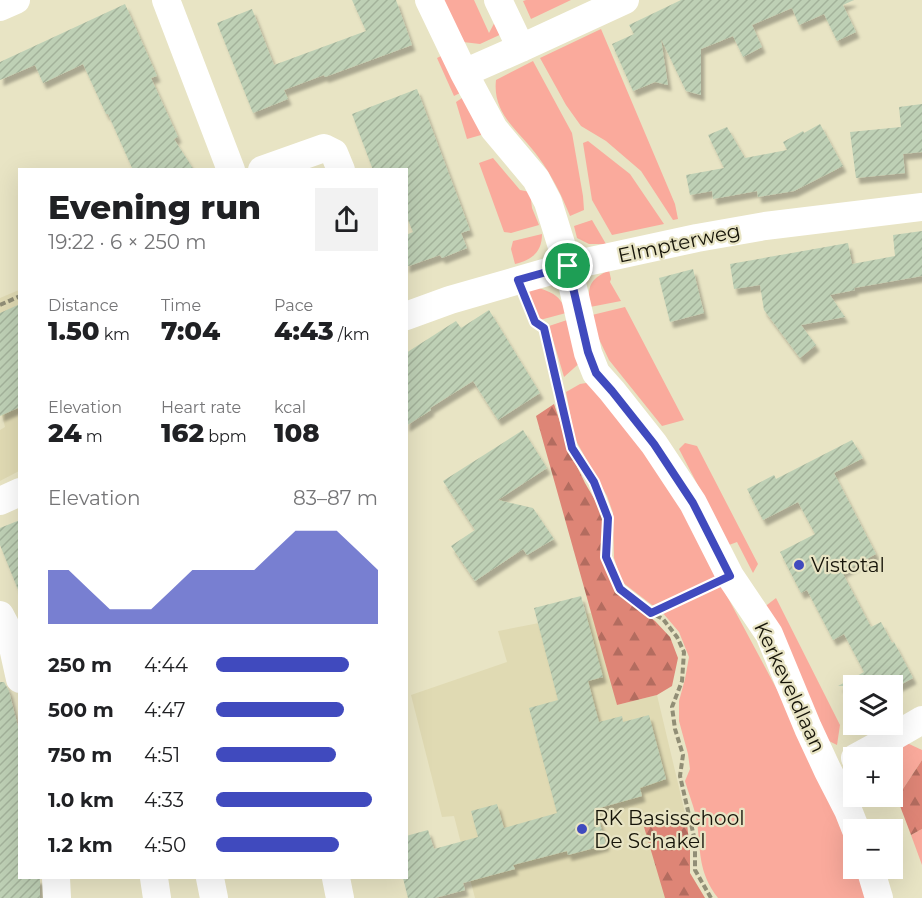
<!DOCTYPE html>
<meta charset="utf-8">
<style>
body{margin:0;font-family:Montserrat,sans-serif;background:#f2f2f2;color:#202124;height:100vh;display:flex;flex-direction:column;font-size:22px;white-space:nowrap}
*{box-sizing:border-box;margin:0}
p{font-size:20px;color:#757577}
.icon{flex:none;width:33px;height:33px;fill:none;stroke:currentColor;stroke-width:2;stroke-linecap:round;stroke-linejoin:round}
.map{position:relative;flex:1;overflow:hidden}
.side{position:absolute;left:18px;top:168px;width:390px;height:711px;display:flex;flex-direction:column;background:#fff;border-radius:0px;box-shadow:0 6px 24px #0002}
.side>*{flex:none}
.buttons{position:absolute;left:843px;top:675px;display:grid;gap:12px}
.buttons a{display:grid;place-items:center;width:60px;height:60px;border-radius:0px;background:#fff;box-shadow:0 6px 24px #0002;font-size:30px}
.pin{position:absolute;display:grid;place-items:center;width:51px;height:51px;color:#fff;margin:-26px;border:3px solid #fff;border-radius:50%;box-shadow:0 2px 6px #0007}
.round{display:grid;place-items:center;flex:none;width:63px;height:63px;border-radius:0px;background:#f2f2f2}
.overview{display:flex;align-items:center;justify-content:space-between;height:102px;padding:0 30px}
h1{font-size:33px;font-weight:800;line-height:45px}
.metrics{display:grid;grid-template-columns:repeat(3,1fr);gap:9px;height:102px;padding:6px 30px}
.metrics div{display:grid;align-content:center}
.metrics b{font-size:26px;font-weight:800}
.metrics small{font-size:16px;font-weight:400}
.metrics p{font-size:16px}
.chart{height:168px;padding:12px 30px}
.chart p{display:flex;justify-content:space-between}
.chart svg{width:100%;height:108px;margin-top:6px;fill:#404abe;opacity:.7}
ul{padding:0 30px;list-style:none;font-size:20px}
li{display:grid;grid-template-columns:96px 72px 1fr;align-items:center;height:45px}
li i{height:15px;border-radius:8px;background:#404abe}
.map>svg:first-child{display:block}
</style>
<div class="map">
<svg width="922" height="898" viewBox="0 0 922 898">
<defs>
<pattern id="forest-firs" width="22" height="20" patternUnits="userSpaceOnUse" patternTransform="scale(1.5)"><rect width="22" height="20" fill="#de8576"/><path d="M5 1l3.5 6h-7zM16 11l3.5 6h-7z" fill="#b36c5f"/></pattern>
<pattern id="building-hatch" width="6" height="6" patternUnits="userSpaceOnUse" patternTransform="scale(1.5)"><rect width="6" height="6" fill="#bed0b5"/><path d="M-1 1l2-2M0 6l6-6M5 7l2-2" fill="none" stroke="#a3b29a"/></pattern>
<filter id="shadow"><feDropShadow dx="3.5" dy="6" stdDeviation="1.5" flood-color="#0004"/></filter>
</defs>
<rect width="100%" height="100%" fill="#e8e4c4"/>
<path fill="#e0dab3" d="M19,290V471L0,481V430L5,427L2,415L0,416V298Z
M596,612L617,705L657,695L686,817L690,848V873L705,898H475L454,816L442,817L411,695L507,662L498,631Z"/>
<path fill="#faaa9c" d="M444,0H474L489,33L498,16L506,32L480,44L463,42Z
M526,0H571L531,19L523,1Z
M601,29L675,204L678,219L673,220L641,171L606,141L581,126L566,105L540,58Z
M443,55L460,93L454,96L437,58Z
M533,61L572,133L583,196L584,210L570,216C562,196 552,176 539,158C521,132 492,116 496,80Z
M465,96L479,121L481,135L467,139L456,102Z
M588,141L630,174L664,224L612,235L592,200L583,143Z
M493,158L520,190L530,192L532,208L539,225L511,233L504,232L479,163Z
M592,220L606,244H589L577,238L574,226Z
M542,234C542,252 532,260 515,264L511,249L513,241Z
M609,270L611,279L610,282L621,301L590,307C587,285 590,280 609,270Z
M539,288C555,294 561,296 566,313L540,320L535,315L528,290Z
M625,307L684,420L662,426L609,360L598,337L592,315Z
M567,320L583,360L564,377L549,326Z
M592,382L669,482L717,577L656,608L622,582L614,558L613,513L607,496L575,439L566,392L580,384Z
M685,443L697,446L758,564L753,573L737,542L729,545L679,449Z
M720,583L805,742L832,798L853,856L854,868L858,869L867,898H718C698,872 701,853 697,822C695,809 689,795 685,781L690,769L688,754L679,721V701L685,679L689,657L679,632L662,612Z
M776,598L840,725L837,745L829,741L763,608Z
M907,743L922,750V760L897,798L893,786L892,758L886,757Z
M922,829V865L911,835Z"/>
<path fill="url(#forest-firs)" d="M554,404L570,452L585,483L599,507L605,526L602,560L613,581L628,601L655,621L670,637L678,658L672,686L657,695L617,705L536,416Z
M922,760V829L911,835L897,798Z
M686,817L690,848V873L705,898H665L644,827Z"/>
<path fill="url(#building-hatch)" filter="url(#shadow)" d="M352,0H396L412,45L325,77L324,75L284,90L288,99L253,113L217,23L252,9L274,65L366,31Z
M681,0H854L843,5L856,32L837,41L824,14L799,25L792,8L752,25L762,47L743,57L733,36L701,49V95L686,91L661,39L668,85L655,82L633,91L612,44L634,34L629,25Z
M125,4L157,76L151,78L178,137L174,139L194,170H133L108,114H106L83,64L43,83L35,65L0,80V62Z
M417,89L470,230L461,233L467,248L442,258L440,255L406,267V235L413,232L406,215V170H373L352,114Z
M922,104V152L903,154L905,173L856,178L850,132L901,127L899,107Z
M820,124L843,166L794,191L758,197L757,191L713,199L712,191L690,195L686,175L724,168L708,135L727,127L745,158L787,150L783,142L803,131L804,133Z
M922,231V276L854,288L855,290L830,295L845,317L801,325L816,345L800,358L764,310L760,285L734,289L730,264L848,243L852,264L895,256L893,235Z
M693,269L704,313L670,322L659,278Z
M20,304V407L0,416V313Z
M489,310L540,393L498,420L473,381L430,408L431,410L406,426V353L456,321L461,328Z
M523,430L547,468L498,500L533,508L554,539L527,555L523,549L475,581L451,546L475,530L443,481Z
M852,440L863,458L834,473L876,554L842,572L871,627L881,622L892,643L894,642L913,678L898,686H838L864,672L844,634L833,640L807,590L801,593L780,552L815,534L798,502L763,520L747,489L774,475L776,479Z
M20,520V591L19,592L0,545V528Z
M581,596L603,677L588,681L599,722L622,716L623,722L649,715L666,779L640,788L642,796L596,809L606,845L568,855L567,851L513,865L515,869L463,883L465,890L435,898H408L403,878H406V836L428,830L434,849L478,837L471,811L497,804L504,828L557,813L529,708L558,700L534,608Z
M0,682H4L9,691L20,735V878H40V898H0Z"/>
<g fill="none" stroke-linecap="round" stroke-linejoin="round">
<path stroke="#918e76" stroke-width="4" stroke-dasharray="6 3" stroke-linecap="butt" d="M528,304L535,322L544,328L572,448L594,482L608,518L606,557L620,589L651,613L663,619L677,637L684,652L682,681L672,707L675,729L683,755L680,776L695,841V870L711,898
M0,305L20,296
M652,613L707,587"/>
<path stroke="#fff" stroke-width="28" d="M166,0L231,170
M429,0L464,73L494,129L536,179L548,202L568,266L588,353L596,373L612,391L654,444L693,503L730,576L769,634L808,728L828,771L848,810L856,830
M498,0L521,48
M0,7L16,0
M464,73L521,48L625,0
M262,170L324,148L334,153L341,170
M406,316L450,300L568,266L697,238L765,226L922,207
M0,501L20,492
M0,615L10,634L20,679
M855,758L886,741L922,720
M870,868L879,898
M56,878L57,898
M154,878L157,898
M210,878L214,898
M336,878L340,898"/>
</g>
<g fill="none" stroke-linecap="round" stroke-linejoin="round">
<defs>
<path id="route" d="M568,266L588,352L596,373L612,391L654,444L693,503L730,576L651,613L620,589L606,557L608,518L594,482L572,448L544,328L535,322L518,280Z"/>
</defs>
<use href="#route" stroke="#fff" stroke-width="12"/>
<use href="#route" stroke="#404abe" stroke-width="8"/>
</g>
<g fill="#404abe" stroke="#e8e4c4" stroke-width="2">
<circle cx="799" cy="565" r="6"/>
<circle cx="582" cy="829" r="6"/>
</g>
<g text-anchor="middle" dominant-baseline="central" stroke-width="4.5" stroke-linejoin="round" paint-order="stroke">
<g font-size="20" fill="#161409" stroke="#e8e4c4">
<text transform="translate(679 243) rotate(-12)">Elmpterweg</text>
<text transform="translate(790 687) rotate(65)">Kerkeveldlaan</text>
</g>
<g font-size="20" fill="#161409" stroke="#e8e4c4" text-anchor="start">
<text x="811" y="565">Vistotal</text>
<text x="594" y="818">RK Basisschool<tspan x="594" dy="23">De Schakel</tspan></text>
</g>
</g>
</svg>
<div class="buttons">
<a><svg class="icon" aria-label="layers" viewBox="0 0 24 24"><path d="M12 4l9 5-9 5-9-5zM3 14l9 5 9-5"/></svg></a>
<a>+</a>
<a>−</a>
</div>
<div class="pin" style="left:568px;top:266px;background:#1e9e55"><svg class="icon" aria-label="arrive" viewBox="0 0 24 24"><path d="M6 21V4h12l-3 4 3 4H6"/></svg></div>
<section class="side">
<div class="overview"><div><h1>Evening run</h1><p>19:22 · 6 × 250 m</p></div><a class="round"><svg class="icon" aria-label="share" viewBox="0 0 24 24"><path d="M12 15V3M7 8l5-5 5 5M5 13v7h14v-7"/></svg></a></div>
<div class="metrics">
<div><p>Distance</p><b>1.50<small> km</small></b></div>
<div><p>Time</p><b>7:04</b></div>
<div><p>Pace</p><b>4:43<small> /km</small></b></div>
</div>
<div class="metrics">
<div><p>Elevation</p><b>24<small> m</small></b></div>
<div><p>Heart rate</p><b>162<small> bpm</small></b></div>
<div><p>kcal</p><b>108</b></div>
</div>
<div class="chart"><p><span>Elevation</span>83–87 m</p>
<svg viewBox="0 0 160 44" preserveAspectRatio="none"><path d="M0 44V22L10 22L20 30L30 38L40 38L50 38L60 30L70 22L80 22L90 22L100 22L110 14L120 6L130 6L140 6L150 14L160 22V44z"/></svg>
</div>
<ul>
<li><b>250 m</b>4:44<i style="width:82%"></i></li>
<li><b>500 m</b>4:47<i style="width:79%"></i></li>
<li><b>750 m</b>4:51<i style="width:74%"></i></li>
<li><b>1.0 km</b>4:33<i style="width:96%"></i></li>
<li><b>1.2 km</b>4:50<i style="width:76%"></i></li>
</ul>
</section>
</div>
